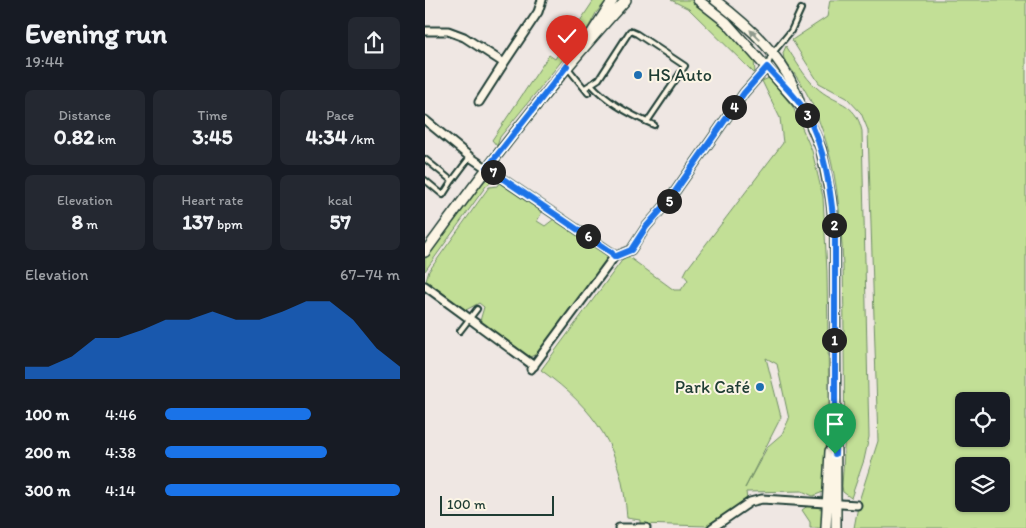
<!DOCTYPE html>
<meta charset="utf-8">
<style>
body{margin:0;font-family:Itim,sans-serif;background:#242831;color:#f1f3f6;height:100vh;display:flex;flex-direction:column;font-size:19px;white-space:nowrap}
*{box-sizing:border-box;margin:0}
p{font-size:16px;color:#9ea1a6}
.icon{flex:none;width:28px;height:28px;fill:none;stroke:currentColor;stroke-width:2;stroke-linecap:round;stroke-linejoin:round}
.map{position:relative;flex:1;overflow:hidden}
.sheet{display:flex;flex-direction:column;background:#171b24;width:425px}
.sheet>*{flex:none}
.controls{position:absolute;left:530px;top:392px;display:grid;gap:10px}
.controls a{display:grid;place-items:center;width:55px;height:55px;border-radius:8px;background:#171b24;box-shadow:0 1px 4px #0004;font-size:25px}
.scale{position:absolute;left:15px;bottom:12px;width:114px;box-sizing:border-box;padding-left:5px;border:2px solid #1f3d34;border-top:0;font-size:14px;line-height:18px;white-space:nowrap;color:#1f3d34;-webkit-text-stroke:4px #fcf5e5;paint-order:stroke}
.pin{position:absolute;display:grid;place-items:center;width:42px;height:42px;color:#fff;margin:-51px -21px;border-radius:50% 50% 50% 0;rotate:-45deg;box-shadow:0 0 5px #0007}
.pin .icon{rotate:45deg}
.km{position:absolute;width:25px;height:25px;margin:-12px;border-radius:50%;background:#222;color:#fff;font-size:14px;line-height:25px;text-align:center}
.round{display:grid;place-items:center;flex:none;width:52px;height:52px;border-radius:8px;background:#242831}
.overview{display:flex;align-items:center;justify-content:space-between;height:85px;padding:0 25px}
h1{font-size:28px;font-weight:800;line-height:38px}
.figures{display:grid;grid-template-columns:repeat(3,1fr);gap:8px;height:85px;padding:5px 25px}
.figures div{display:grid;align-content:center;border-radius:8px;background:#242831;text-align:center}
.figures b{font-size:21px;font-weight:800}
.figures small{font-size:14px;font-weight:400}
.figures p{font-size:14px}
.chart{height:140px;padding:10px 25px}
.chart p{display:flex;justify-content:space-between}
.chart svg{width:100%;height:90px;margin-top:5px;fill:#1a73e8;opacity:.7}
ul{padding:0 25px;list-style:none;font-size:16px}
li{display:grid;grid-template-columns:80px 60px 1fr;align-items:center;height:38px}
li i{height:12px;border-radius:6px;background:#1a73e8}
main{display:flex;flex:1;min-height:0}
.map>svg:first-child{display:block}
</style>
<main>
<section class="sheet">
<div class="overview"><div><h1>Evening run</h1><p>19:44</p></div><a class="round"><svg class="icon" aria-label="share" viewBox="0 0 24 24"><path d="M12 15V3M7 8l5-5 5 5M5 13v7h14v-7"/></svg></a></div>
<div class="figures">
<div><p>Distance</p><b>0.82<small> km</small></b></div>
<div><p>Time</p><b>3:45</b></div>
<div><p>Pace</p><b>4:34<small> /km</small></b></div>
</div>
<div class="figures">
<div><p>Elevation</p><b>8<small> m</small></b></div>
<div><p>Heart rate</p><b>137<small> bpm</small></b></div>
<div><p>kcal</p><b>57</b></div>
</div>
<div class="chart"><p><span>Elevation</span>67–74 m</p>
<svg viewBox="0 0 160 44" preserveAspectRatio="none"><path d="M0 44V38L10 38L20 33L30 24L40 24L50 20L60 15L70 15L80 11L90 15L100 15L110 11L120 6L130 6L140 15L150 29L160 38V44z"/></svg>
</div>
<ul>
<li><b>100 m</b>4:46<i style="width:62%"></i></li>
<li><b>200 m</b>4:38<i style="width:69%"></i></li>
<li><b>300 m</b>4:14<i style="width:100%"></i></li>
</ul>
</section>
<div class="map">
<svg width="601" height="528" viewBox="0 0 601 528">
<rect width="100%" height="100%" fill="#efe7e3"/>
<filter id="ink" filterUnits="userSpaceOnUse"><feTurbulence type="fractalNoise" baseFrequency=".02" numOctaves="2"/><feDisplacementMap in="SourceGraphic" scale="10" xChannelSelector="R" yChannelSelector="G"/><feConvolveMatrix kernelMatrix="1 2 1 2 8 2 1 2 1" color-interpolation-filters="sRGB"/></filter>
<g filter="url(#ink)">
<path fill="#c2df96" stroke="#708e65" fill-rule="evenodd" d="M169,0H182L171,13L155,43L139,58L75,137L72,146L67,140L124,55L130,59Z
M246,0H266L271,3L305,33L329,59L330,74L264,9Z
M405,0H601V528H429L434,501L453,441L443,130L436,113L422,98L394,83L367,40L402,17ZM539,401H576V439H539ZM539,466H576V504H539Z
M361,46C370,59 379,77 391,87C410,105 430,100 437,131L444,437L439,460L426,498L418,492L417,486C421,436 419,385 419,335C418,257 420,176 387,104C380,88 369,73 359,59L358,53Z
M344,78L368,107L387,151L398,197L402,271L404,413L398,492L388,496L377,491L321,492L322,500L281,526L215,524V520L202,518C197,448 171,410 116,370L201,255L249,290H256L263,280L259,275L262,269L358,143L355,118L337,81ZM341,358L352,364L364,419L357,434L343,446L320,488L356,417Z
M66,178L71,179L61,186L0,271V259L59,181Z
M75,182L114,208L116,214L112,221L120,226L129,219L135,220L181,251L184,260L114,353L105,357L55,321L59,307L54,303L41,310L1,281L4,271L64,187L72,186Z
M384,505H391L397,510V528H385V522L377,510Z"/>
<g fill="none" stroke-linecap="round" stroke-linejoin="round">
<defs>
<path id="service" d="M342,67L347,54L366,31L376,9
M143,68L163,93
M166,84C182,102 208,116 229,125
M160,88L174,79L205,31L212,34L260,66L222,122
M0,159L27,181L18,195L0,180
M27,181L45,157
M35,331L52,309"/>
<path id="minor" d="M0,31H23L39,37L79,63L113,12L117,0
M54,102L79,63
M0,120L45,157L187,253L189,257
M189,257L206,250L221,227L242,203L319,93L342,67
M0,286L109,366
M106,369L189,257
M194,528H221
M287,528L325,502L337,499L432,505"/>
<path id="tertiary" d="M273,0L301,22L380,111L396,149L406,199L410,235L411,528
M290,0C324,26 361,59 374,101
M166,34L188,0
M0,252C63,165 128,80 201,0
M401,528L405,451"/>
</defs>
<use href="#service" stroke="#1f3d34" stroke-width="8"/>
<use href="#minor" stroke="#1f3d34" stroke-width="11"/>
<use href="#tertiary" stroke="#1f3d34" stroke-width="12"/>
<use href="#service" stroke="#fcf5e5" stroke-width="4"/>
<use href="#minor" stroke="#fcf5e5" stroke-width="7"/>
<use href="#tertiary" stroke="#fcf5e5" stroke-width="9"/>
</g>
<defs><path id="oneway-solid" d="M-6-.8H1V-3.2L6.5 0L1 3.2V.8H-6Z" transform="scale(1.25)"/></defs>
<use fill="#8e998c" href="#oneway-solid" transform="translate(330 35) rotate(-135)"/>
</g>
<g fill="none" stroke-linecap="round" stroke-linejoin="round" filter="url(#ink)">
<defs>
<path id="route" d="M142,66L62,168L187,253L189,257L206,250L221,227L242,203L319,93L342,67C354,81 370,95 380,111C401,148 406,194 410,235V454"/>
</defs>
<use href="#route" stroke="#fff" stroke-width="10"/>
<use href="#route" stroke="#1a73e8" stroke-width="6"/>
</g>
<g fill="#1f6fb2" stroke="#fcf5e5" stroke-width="2">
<circle cx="213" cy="75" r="5"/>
<circle cx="335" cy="387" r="5"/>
</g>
<g text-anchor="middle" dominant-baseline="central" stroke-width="4" stroke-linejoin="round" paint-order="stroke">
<g font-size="18" fill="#1f3d34" stroke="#fcf5e5" text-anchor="start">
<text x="223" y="75">HS Auto</text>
<text x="325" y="387" text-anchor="end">Park Café</text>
</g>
</g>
</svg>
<div class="controls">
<a><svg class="icon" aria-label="locate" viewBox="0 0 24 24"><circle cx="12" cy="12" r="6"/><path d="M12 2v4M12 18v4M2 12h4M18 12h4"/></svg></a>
<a><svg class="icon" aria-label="layers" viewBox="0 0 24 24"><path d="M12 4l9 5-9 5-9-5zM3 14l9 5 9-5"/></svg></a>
</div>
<div class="scale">100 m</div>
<div class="pin" style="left:410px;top:454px;background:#1e9e55"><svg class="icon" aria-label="arrive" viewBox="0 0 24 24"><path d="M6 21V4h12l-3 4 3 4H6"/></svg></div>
<div class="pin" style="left:142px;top:66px;background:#d93025"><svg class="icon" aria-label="check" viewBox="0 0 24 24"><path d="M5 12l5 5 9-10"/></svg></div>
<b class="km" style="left:409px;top:340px">1</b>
<b class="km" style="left:409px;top:225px">2</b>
<b class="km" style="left:382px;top:115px">3</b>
<b class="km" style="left:309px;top:107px">4</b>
<b class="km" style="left:244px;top:201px">5</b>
<b class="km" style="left:163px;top:236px">6</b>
<b class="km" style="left:68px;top:172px">7</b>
</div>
</main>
